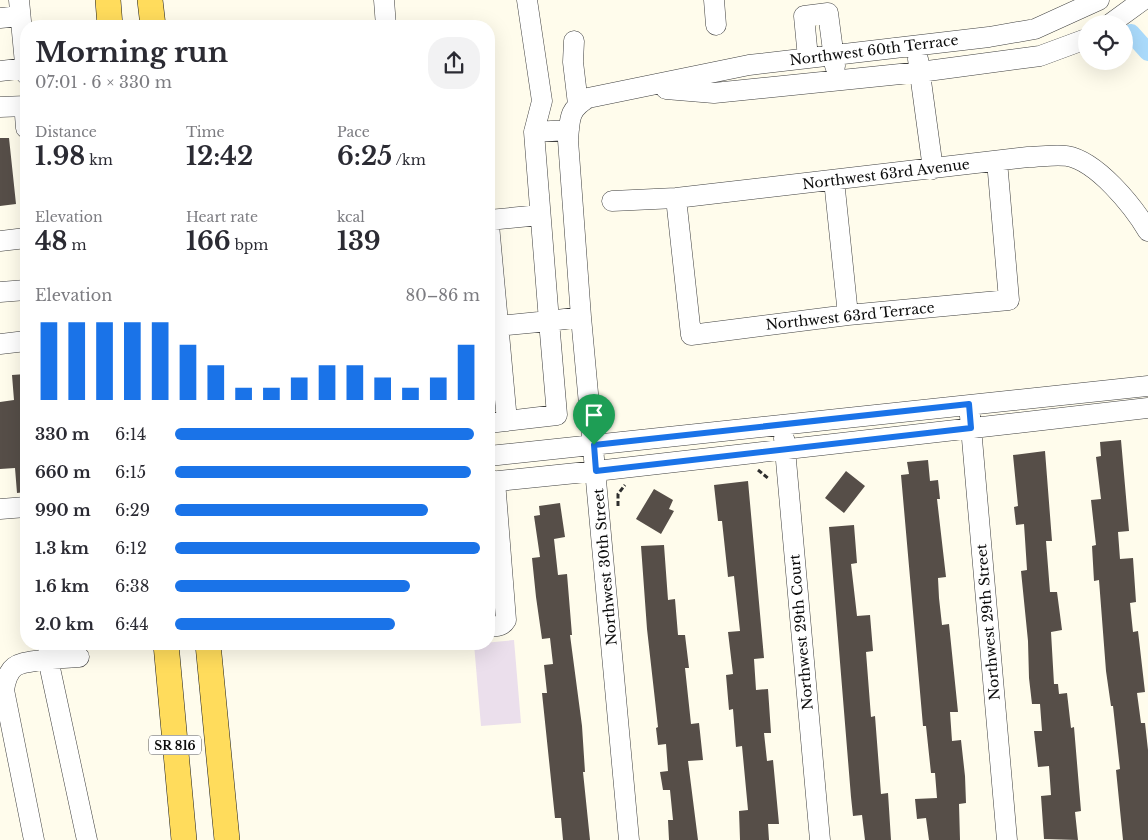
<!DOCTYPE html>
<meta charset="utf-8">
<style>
body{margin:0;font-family:"Libre Baskerville",serif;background:#f2f2f3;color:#2b2b33;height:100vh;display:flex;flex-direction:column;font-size:19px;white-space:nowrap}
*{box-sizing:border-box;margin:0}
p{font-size:16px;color:#7c7c81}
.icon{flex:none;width:28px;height:28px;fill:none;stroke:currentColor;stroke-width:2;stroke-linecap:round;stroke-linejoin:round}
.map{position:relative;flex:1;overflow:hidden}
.panel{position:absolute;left:20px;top:20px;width:475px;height:630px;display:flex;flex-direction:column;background:#fff;border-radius:20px;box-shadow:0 5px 20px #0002}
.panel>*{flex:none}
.tools{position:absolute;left:1078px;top:15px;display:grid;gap:10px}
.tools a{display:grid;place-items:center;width:55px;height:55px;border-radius:50%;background:#fff;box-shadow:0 5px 20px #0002;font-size:25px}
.pin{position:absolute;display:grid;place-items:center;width:42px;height:42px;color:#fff;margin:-51px -21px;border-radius:50% 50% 50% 0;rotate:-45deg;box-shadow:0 0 5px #0007}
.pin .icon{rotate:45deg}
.round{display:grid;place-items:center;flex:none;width:52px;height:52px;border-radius:20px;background:#f2f2f3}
.overview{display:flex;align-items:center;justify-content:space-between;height:85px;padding:0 15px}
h1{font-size:28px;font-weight:700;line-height:38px}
.stats{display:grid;grid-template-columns:repeat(3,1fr);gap:8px;height:85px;padding:5px 15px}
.stats div{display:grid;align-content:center}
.stats b{font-size:25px;font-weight:700}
.stats small{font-size:14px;font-weight:400}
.stats p{font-size:14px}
.chart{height:140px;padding:10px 15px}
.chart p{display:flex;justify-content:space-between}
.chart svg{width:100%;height:90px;margin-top:5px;stroke:#1a73e8;stroke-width:6}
ul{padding:0 15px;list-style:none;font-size:16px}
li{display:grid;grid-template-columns:80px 60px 1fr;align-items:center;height:38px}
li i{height:12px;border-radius:6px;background:#1a73e8}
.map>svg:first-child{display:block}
</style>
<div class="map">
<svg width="1148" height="840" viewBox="0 0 1148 840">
<rect width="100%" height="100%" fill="#fffcec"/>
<path fill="#ebdfec" d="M514,640L521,723L481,726L474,644Z"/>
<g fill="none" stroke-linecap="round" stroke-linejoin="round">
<path stroke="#aadbfc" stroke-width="18" d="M1131,33L1148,52"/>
</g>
<path fill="#564e48" d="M0,138H9L16,204L0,206Z
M26,374V492L17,493L15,468L0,469V402L14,400L12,375Z
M1121,440L1129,531L1118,532L1120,559L1133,558L1136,602L1130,603L1133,632L1138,631L1145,692L1137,693L1141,723H1145L1148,750V840H1123L1116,770L1120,769L1113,706H1111L1106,671L1099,580L1094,581L1092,546L1096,545L1091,500L1101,499L1096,457L1101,456L1100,442Z
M1045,451L1052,541H1046L1050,592H1057L1062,630L1051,632L1054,684H1058L1059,694L1067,693L1071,728L1074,727L1081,811L1075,812L1078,840L1044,839L1041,796L1051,795L1049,766L1038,767L1034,731H1042L1040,704H1032L1029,678L1028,641L1021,571L1027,570L1025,539L1024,524L1016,525L1014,507L1018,506L1013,455Z
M928,460L930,481L938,480L940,499H937L946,577L938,578L939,598L942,625L949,624L958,712H950L952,741L961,740L965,776L966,803L959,804L960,840H929L926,818L917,819L915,799L937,798L935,773H931L926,726H923L901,475L909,474L907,462Z
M846,471L865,486L844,513L825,498Z
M748,481L764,658L754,659L756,690L768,689L771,733H764L767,761L773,760L779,824H768L769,840H740L739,811L748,810L742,746L736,747L733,709L729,710L726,675L733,674L728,632L740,631L734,576L728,577L722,521H718L714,485Z
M654,489L673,500L669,509L674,511L661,534L636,519Z
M560,503L565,537L554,539L558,575L567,574L572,635H570L582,726L585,772H583L590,840H563L561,818H555L542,693H547L544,665L553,664L550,638L542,639L536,597L532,558L540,557L534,516L540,515L539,506Z
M854,525L857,563L851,564L857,616L870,615L873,651L866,652L871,717L875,716L881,794L888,793L891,840H865L862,815L853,816L851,797L829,527Z
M664,545L668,600L675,599L678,635H685L689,668H685L691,724L699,723L703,760L688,761L698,840H669L668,820H673L670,790H663L660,772L668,771L666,744L658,745L656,728L658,727L647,629L641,546Z"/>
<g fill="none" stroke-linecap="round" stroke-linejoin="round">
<defs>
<path id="minor" d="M19,0L26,74
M384,0L386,26
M527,0L542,101L534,132
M714,0L716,25
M0,18L20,16
M1110,24L1143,0
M574,41L573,62L578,104
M808,58L804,16L828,13L835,66
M918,59L933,169
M0,71L26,68
M666,89L714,93L920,72L1040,56L1086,39
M0,107L26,106
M26,112L25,115L26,128
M834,180L848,315
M676,198L691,335L848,315L1009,300L997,161
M612,201L676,198L1028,157C1040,157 1055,154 1067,156C1097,161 1133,206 1148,231
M489,220L540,215
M489,225L507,421
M0,241L26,238
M0,292L26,290
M498,326L549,321L534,132L569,130
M0,344L26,341
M970,416L1007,840
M489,423L557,415L549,321L581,317
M784,438L820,840
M489,456L1148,386
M489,482L596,471L1148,408
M0,509L26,507
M489,627C496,626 502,627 506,620L495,481
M49,644L48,659L79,657
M34,840L4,690C9,659 22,664 48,659L87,840
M629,840L581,317L568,140C570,119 568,110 588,98L749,65L989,37L1035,29L1099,0"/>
<path id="major" d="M108,0L110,26
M150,0L153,26
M166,644L184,840
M208,644L227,840"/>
</defs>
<use href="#minor" stroke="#3f3f3f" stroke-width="21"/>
<use href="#major" stroke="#1d1d1d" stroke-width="26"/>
<path stroke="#2e2e2e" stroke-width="3" stroke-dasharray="5 2.5" stroke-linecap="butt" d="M758,470L769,479
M618,506V494L625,485"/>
<use href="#minor" stroke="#fff" stroke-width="20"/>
<use href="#major" stroke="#ffdc5c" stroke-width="25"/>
</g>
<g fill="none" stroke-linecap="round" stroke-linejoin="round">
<defs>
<path id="route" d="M969,404L971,428L596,471L594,445Z"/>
</defs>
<use href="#route" stroke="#fff" stroke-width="10"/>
<use href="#route" stroke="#1a73e8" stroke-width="6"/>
</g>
<g text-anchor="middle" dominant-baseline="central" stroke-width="5" stroke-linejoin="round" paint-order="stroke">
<rect fill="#fff" stroke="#555" stroke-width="1" x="149" y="735.5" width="52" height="19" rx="4"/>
<g font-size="12" font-weight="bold" fill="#0c0c0c">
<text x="175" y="745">SR 816</text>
</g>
<g font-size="14" fill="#0c0c0c" stroke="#fff">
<text transform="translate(874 50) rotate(-7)">Northwest 60th Terrace</text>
<text transform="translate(886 174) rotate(-7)">Northwest 63rd Avenue</text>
<text transform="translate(850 316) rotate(-6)">Northwest 63rd Terrace</text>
<text transform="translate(605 567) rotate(-95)">Northwest 30th Street</text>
<text transform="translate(988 622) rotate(-95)">Northwest 29th Street</text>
<text transform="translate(801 632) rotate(-95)">Northwest 29th Court</text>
</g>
</g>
</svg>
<div class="tools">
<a><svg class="icon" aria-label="locate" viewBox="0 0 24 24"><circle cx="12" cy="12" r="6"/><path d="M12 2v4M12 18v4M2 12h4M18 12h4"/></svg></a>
</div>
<div class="pin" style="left:594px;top:445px;background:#1e9e55"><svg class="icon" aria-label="arrive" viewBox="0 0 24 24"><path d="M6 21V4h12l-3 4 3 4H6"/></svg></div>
<section class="panel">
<div class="overview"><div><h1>Morning run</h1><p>07:01 · 6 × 330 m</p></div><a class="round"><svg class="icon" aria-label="share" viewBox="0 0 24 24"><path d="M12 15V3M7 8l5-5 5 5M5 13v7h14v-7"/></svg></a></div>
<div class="stats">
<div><p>Distance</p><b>1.98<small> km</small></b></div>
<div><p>Time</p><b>12:42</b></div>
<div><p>Pace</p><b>6:25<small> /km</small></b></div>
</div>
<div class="stats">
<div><p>Elevation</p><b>48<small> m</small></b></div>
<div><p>Heart rate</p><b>166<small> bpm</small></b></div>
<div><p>kcal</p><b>139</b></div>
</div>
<div class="chart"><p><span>Elevation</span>80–86 m</p>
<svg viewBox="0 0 160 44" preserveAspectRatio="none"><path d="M5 44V6M15 44V6M25 44V6M35 44V6M45 44V6M55 44V17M65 44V27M75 44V38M85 44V38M95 44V33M105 44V27M115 44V27M125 44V33M135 44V38M145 44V33M155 44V17"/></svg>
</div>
<ul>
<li><b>330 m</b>6:14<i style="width:98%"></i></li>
<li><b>660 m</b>6:15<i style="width:97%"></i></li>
<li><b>990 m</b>6:29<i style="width:83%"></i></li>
<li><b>1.3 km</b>6:12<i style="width:100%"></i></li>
<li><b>1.6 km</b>6:38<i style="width:77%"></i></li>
<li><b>2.0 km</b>6:44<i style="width:72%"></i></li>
</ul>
</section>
</div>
